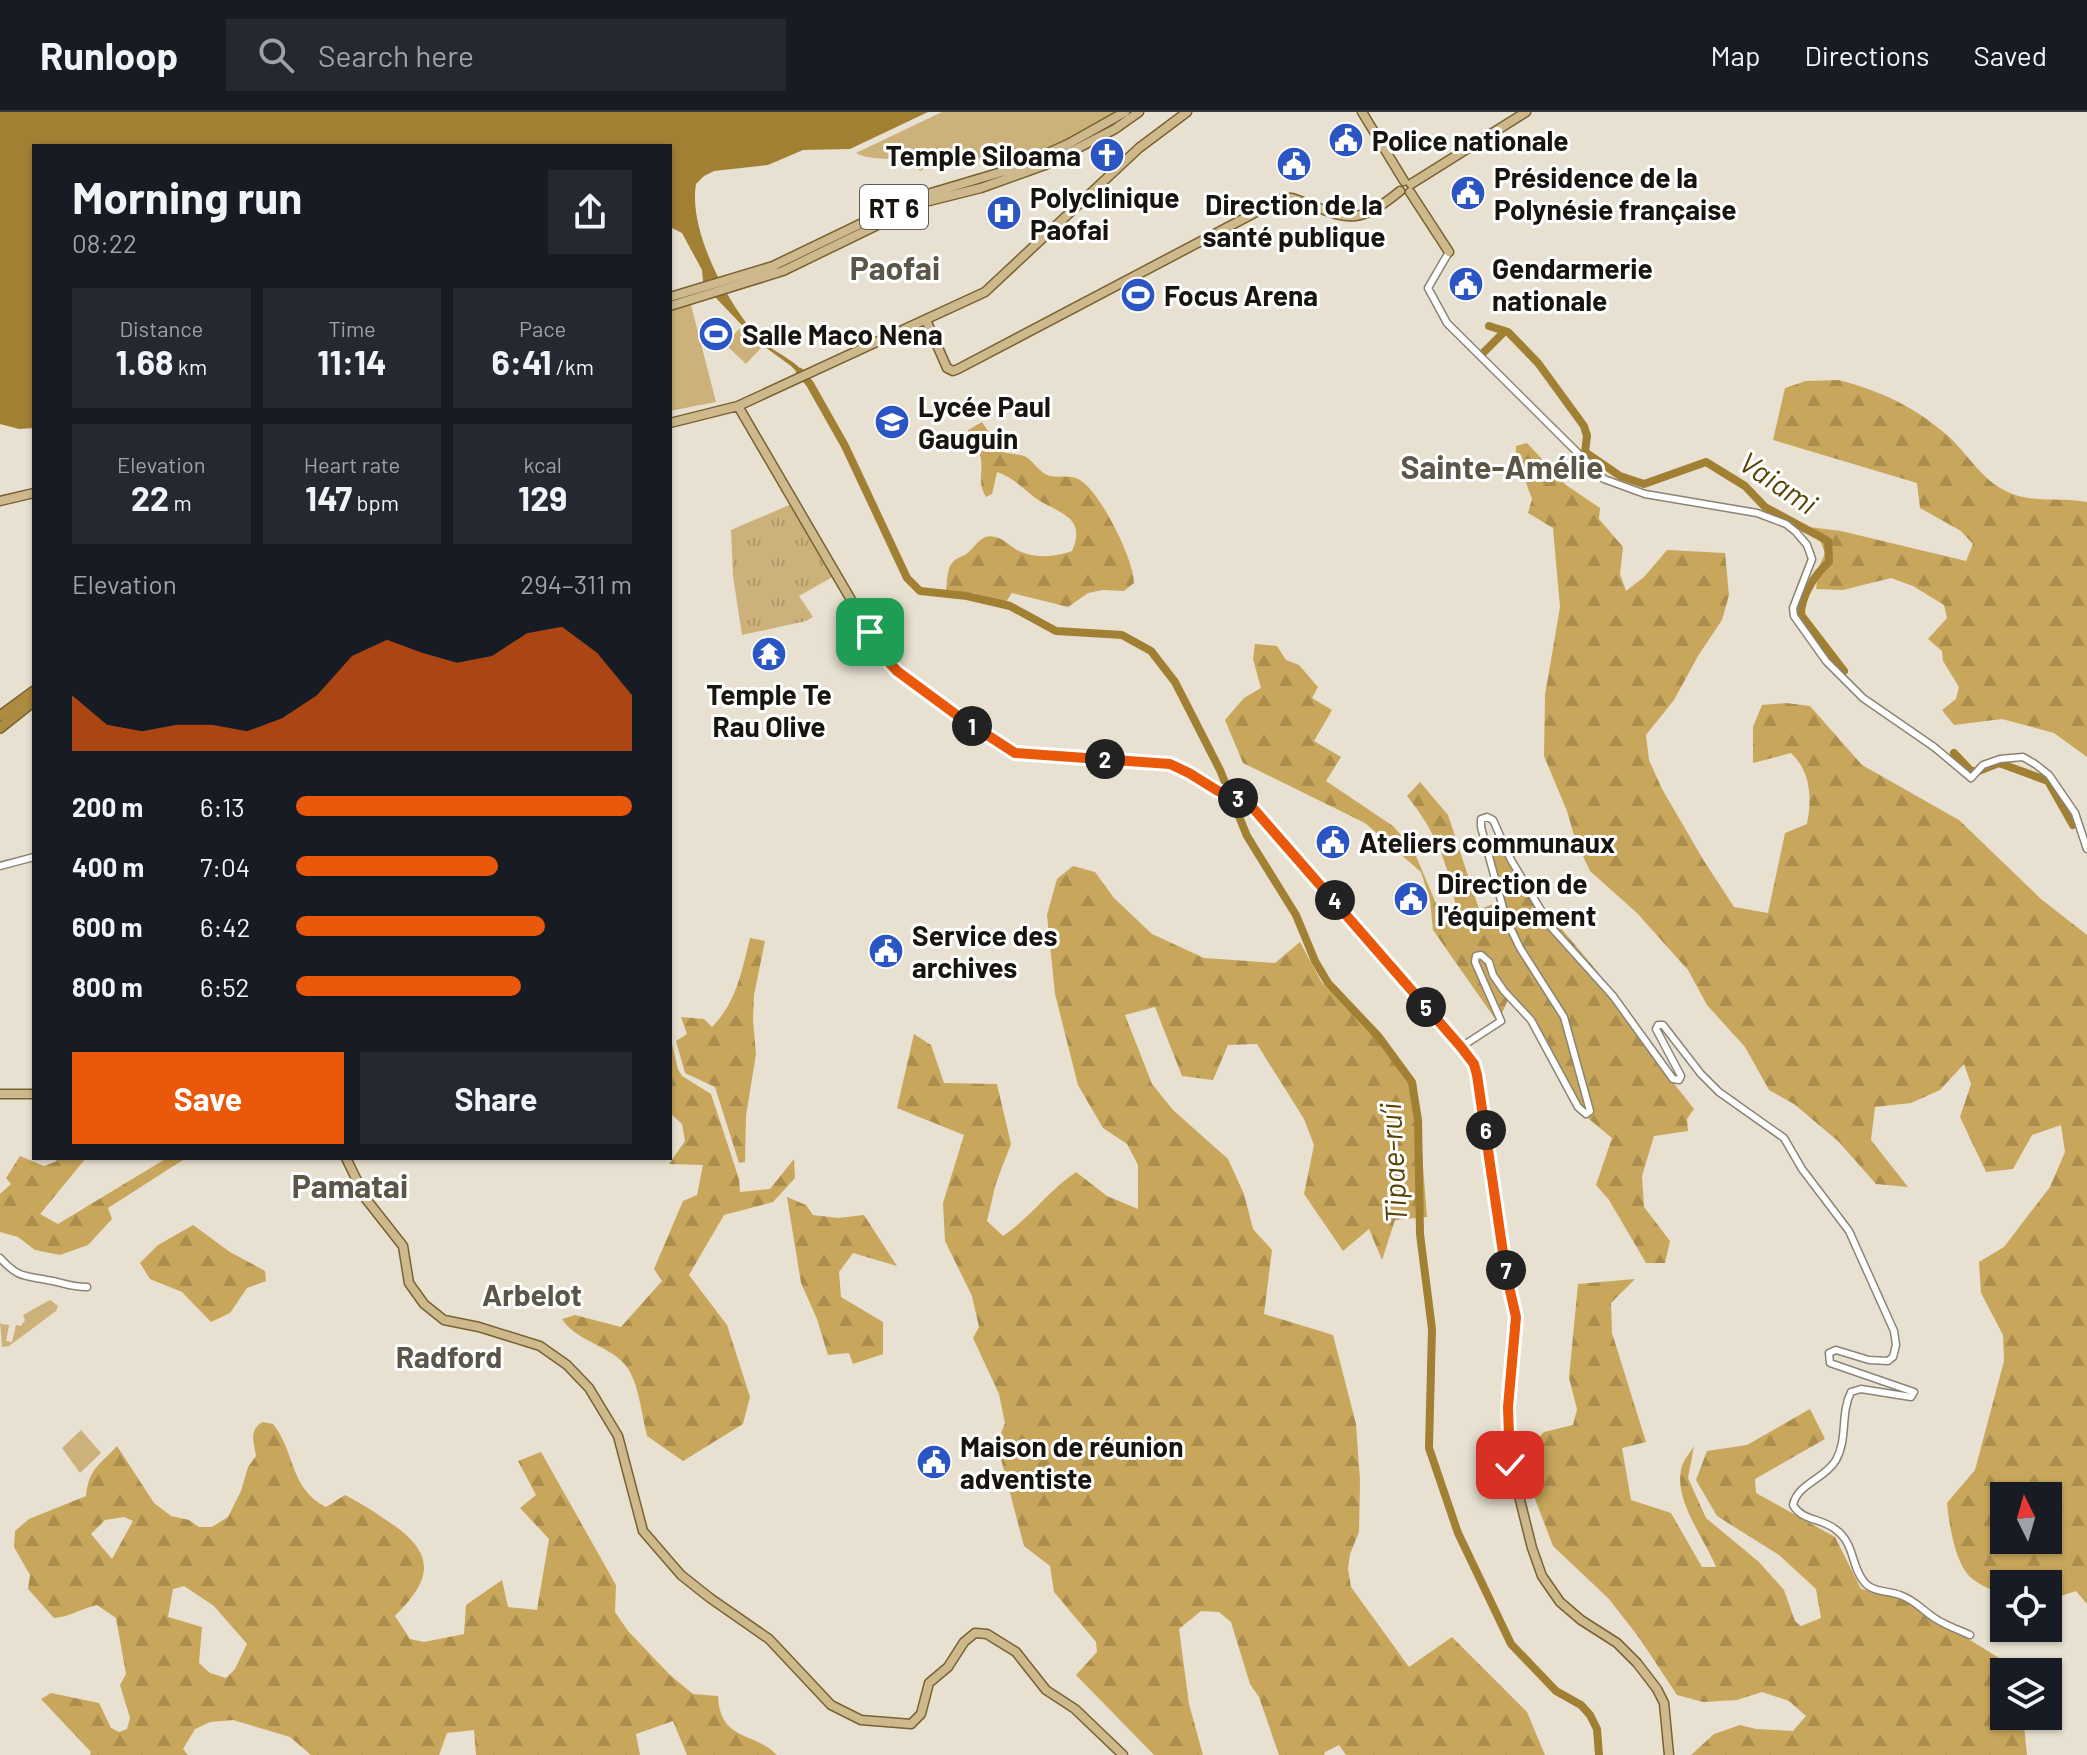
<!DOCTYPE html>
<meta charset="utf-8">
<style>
body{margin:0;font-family:Barlow,sans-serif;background:#242831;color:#f1f3f6;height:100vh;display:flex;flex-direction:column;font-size:30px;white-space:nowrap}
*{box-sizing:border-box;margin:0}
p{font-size:26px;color:#9ea1a6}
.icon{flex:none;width:44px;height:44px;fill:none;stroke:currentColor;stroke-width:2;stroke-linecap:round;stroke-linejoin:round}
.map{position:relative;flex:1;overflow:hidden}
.sheet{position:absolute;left:32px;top:32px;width:640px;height:1016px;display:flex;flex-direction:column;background:#171b24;border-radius:0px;box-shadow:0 2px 6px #0004}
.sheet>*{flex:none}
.needle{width:52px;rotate:355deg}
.buttons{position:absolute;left:1990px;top:1370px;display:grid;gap:16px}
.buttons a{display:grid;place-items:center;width:72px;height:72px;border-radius:0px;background:#171b24;box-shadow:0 2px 6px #0004;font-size:40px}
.pin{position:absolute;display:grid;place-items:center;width:68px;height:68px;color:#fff;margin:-34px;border-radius:16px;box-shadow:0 4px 12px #0006}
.km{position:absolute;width:40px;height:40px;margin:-20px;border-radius:50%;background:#222;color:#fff;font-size:22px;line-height:40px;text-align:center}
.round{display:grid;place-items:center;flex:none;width:84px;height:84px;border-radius:0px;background:#242831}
.headline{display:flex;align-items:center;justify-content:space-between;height:136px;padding:0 40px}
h1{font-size:44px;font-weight:700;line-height:60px}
.figures{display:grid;grid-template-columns:repeat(3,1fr);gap:12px;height:136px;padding:8px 40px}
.figures div{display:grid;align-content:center;border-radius:0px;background:#242831;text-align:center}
.figures b{font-size:34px;font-weight:700}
.figures small{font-size:22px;font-weight:400}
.figures p{font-size:22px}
.chart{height:224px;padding:16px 40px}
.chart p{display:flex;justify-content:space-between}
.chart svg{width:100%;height:144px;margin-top:8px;fill:#ea580c;opacity:.7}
.primary-button{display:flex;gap:16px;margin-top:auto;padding:16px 40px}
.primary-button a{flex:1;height:92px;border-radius:0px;background:#ea580c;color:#fff;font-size:32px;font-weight:700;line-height:92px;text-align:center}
.primary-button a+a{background:#242831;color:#f1f3f6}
ul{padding:0 40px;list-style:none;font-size:26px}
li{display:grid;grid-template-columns:128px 96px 1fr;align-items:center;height:60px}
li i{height:20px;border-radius:10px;background:#ea580c}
header{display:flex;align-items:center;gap:48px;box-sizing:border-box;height:112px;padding:0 40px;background:#171b24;border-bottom:2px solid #363941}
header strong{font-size:38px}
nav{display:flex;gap:44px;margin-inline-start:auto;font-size:28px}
.search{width:560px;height:72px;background:#242831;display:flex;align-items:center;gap:20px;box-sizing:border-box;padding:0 28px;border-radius:0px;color:#9ea1a6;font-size:30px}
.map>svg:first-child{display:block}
</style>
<header>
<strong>Runloop</strong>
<div class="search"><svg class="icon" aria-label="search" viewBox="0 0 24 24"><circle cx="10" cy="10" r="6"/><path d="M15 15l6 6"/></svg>Search here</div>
<nav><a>Map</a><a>Directions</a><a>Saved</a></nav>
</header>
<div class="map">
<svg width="2087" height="1643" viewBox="0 0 2087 1643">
<defs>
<pattern id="grass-tufts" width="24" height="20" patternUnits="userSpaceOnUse" patternTransform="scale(2)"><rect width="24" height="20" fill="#ccb17a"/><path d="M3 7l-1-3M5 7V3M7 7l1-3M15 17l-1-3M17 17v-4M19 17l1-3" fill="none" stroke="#ae9768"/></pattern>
<pattern id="forest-firs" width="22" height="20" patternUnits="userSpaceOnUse" patternTransform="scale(2)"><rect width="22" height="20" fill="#c8a65b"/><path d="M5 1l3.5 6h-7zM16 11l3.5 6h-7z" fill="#ab8e4e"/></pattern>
</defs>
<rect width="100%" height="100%" fill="#e8e1d1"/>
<path fill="url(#grass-tufts)" d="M794,391L836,463L799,484L813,505L806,509L742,523L733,464L731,418Z"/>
<path fill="url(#forest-firs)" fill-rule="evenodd" d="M1839,268C1882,280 1914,294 1948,324C1966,340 1980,365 2002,377C2030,393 2058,384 2087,390V645L2054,621L2002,607L1954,613L1942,598L1956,587L1959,575L1943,549L1942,539L1928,527L1947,506L1944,493L1913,474L1891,466L1843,478L1816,477L1819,455L1825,441L1819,426L1809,415L1841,419L1966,449L1973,432L1961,419L1920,396L1917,371L1773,328L1785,276L1806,269Z
M982,310L1002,340C1009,342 1020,342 1026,345C1034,350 1041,362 1050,364C1061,366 1070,362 1080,368C1101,381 1134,448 1134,471L1124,479L1103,478L1088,481L1068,495L1012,481L1006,490L974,481L946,479C947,471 947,461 950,454C954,447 958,446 965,443C975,437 980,421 995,425C1003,426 1010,434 1017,438C1034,447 1055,445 1072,439C1088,403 1056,401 1034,385C1021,375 1014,366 997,360L992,382L986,385C977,370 983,362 981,347C979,336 969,330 968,318Z
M1527,331L1566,373L1600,396L1599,407L1623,435L1620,462L1626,479L1644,465L1667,438L1725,441L1729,483L1722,508L1698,544L1674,588L1646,623L1649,648L1662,677L1704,749L1734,795L1768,801L1785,721L1807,712C1812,686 1811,660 1791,641L1753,651V615L1762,593L1786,591L1810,594L1862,653L1959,708L2041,787L2087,823V1492L2076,1479L2048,1488V1472H2004V1483C1991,1477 1974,1472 1966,1460C1954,1444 1949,1410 1947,1391L1975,1358L2004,1249L2003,1223L1981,1181L1979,1150L2004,1135L2050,1075L2065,1040L2061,1013L2032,1023L2013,1057L1986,1060L1960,1005L1971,972L1964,952L1940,978L1911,991L1875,995L1871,1028L1908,1075L1876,1072L1838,1029L1794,992L1769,978L1745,935L1707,893L1688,858L1637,801L1590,759L1575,727L1567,699L1544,644L1545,583L1560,495L1553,416L1528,401L1532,387L1516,343V334ZM2004,1384H2048V1428H2004Z
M1255,532L1277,534L1286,548L1299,553L1318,575L1312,586L1332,598L1314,629L1341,645L1326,669L1393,714L1413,737L1443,808L1458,809C1452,761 1438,722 1407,684L1420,670L1448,703L1479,797L1503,789L1489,726L1498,728L1549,802L1597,859L1650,941L1694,997L1687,1007L1688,1019L1654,1024L1642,1064L1644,1095L1670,1129L1665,1151H1646L1609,1088L1596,1073L1612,1026L1578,998L1537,920L1509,885L1498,911L1433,818L1430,788L1421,760L1365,711L1243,651L1225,608L1244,586L1261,576L1253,547Z
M1073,754L1095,760L1114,786L1152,822L1204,846L1275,851L1300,830L1322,871L1377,926L1397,948L1412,974L1419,1003L1427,1105L1395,1108L1382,1148L1369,1117L1343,1139L1304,1082L1314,1033L1304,1007L1257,932L1228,933L1213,968L1182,964L1155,895L1125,903L1152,972L1173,998L1228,1047L1244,1082L1253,1117L1272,1138L1264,1202L1333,1223L1356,1312L1360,1368L1359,1420L1350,1442L1348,1457L1351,1475L1409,1555L1452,1525L1527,1600L1545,1643H1346L1339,1633L1325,1640L1324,1643H1279L1259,1585L1250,1572L1231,1510L1219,1500L1201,1499L1179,1517L1189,1592L1203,1643H1154L1076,1563L1097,1540L1096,1530L1054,1480L1050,1454L1024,1434L997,1332L1005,1311L999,1282L973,1226L979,1215L972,1184L945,1129L943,1091L964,1023L897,996L914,922L931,933L944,971L997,972L1011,1032L996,1071L987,1109L1003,1124C1030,1106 1048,1079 1076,1060L1107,1084L1138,1097V1053L1127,1032L1103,1016L1078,973L1055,882L1047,803L1057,767Z
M750,826L765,829L754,883L753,908L756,942L746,1004L745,1050L739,1051L715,975L685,961L676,929L687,922L681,905L704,907L712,915C736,891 742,859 750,826Z
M670,924L678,957L682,964L711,982L739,1067L740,1080L770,1077L794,1047L795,1066L773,1090L724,1103L689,1163L727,1213L750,1285L743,1312L683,1349L647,1324C642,1305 640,1280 631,1262C618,1234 578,1232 562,1207L575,1203L621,1215L662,1169L654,1157L683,1089L697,1083L703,1053L669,1052L685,1029L682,1012L670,1001Z
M20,1044L44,1054L57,1049L54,1046H86L40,1102L58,1112L167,1046H186L108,1096L112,1107L88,1133L60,1143L35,1138L18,1125L0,1120V1082L11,1072L6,1066Z
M787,1085L806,1093L813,1103L838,1106L864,1103L897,1154L853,1141L839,1160L841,1185L883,1210V1242L853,1252L849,1241L828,1243L817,1207L801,1171Z
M193,1113L230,1140L265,1159L266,1169L247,1176L230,1201L211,1210L182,1180L150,1167L140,1151L158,1133Z
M1635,1167L1611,1191L1612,1221L1646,1330L1622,1336L1631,1388L1671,1401L1702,1455H1716C1704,1425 1670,1384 1683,1351C1686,1345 1691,1339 1694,1334L1688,1366L1706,1406L1759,1450L1784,1478L1795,1509L1801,1514L1821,1506L1816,1477L1779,1443L1717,1404L1696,1368L1707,1339L1747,1333L1810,1297L1825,1327L1755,1367L1756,1381L1835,1425L1861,1477L1899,1484L1999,1546L2014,1560H2004V1604H2023L2027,1643H1691L1714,1622L1740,1613L1756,1617L1793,1619L1806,1604L1789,1589L1762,1580L1737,1588L1703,1590L1677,1583L1640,1527L1609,1487L1553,1434L1527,1366L1533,1332L1544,1320L1573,1313L1577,1297L1569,1266L1578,1172Z
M263,1310L273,1312C296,1341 289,1376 326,1395L345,1383C364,1393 381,1404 399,1417C439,1448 426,1473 395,1504L410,1527L424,1530L464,1522L466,1493L502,1468L508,1495L537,1498L549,1427L520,1396L536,1383L518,1349L541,1340L616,1473L615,1500L628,1519L670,1563L693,1582L718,1584C720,1630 754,1619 777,1643H687L673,1609L636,1622L640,1643H476L474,1618L447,1621L439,1643H311L290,1625L233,1608L210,1610L195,1617L183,1637L188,1643H90L91,1640L41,1587L51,1581L99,1591L111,1616L119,1620L127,1617L130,1606L120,1573L126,1562L116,1506L97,1493C82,1496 70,1505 54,1506L28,1477L30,1463L14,1435L15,1419L29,1407L86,1384C89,1356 99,1354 117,1334L154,1391L171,1404L189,1408L199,1415H212L228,1405L241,1379L248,1355L256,1344C254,1330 248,1318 263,1310ZM124,1405L133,1409L112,1447L91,1422L105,1408ZM184,1474L214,1494L247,1532L235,1557L226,1566L210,1561L199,1551L202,1515L168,1505L173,1477Z"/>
<path fill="#ccb17a" d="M942,0H1117L1065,29L1015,51L1013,47L995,54L991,52L983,54L978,46L967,48L959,40L920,59C904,40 875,52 856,41Z
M691,193L716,290L670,299V198Z
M740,216L761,236L746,252L725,232Z
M50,1188L58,1194L56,1199L9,1234L2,1235L0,1209L1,1212L9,1213L6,1229L12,1230L16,1213L21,1214L25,1208L23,1203Z
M81,1318L101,1341L80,1361L62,1336Z"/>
<path fill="#a18034" d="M0,0H928L850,37L803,38L768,53L714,59L704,64L696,72C688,118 727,191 758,225C770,238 790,245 803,259L798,261L791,254L757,229L716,186L703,169L702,158L682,121L670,115V34H34V316L19,317L0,312Z"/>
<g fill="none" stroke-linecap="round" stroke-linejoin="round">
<path stroke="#a18034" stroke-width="8" d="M1489,214L1508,220L1538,251L1584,314L1587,324L1585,340L1620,364L1644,372L1706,350L1745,374L1765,395L1828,429L1829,450C1815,462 1801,484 1801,503L1844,559
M1481,243L1504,220
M800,260L810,272L845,334L907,466L920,479L967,484L1010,494L1056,519L1122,523L1151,539L1175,570L1220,658L1247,724L1296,803L1315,849L1328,871L1379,925L1412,970L1418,1008L1420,1122L1432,1217L1429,1336L1458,1421L1511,1532L1556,1579L1581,1593L1590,1603L1597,1617L1599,1643
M1954,641L1970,658L1976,660L1999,651L2048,669L2073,713"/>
<defs>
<path id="minor" d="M1449,140L1428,176L1447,211L1604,367L1645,382L1757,401L1786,412L1796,420L1807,433L1812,447L1793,496L1794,504L1826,549L1863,586L1934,635L1971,666L1983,653L2000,647L2023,645L2035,652L2049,663L2075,701L2087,737
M0,754L34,745
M1461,935L1501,909L1475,850L1476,844L1481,843L1489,850L1493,863L1504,879L1531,908L1578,995L1586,1002L1590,999L1564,905L1520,836L1506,807L1481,715V707L1487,705L1493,708L1511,748L1551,815L1613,884L1673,967L1679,968
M1679,968L1681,964L1656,917L1658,913H1663L1701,962L1719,980L1784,1026L1802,1057L1849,1119L1894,1219L1896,1233L1893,1245L1888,1249L1869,1248L1836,1238L1829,1241L1830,1251L1914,1280L1911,1285L1861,1277L1851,1280C1840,1302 1848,1327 1836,1348C1825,1367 1797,1372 1793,1393C1802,1409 1821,1406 1835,1417C1856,1432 1850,1454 1865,1471C1873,1480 1889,1479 1900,1483C1915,1488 1923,1499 1936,1507C1947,1514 1959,1518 1970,1523
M0,1146C19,1166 22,1163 47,1168C63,1170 68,1175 87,1175"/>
<path id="major" d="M1362,0L1404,69
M1411,72L1526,0
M1410,80L1449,140
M670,185L773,154L914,86L1015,56L1068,32L1125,0
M670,194L783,159L925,90L981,76L1045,53L1115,17L1139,0
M926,208L947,256L953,259L958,257L1283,86H1292C1345,104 1352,119 1400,79
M738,294L885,546L915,572L1015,641L1170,652L1189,661L1218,679L1246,688L1470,947L1476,957L1481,984L1505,1154L1516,1205L1508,1295L1509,1344L1532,1436L1542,1464L1560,1490L1581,1508L1617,1531L1637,1551L1657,1577L1664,1591L1669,1643
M670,311L738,294L985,180L1139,36L1187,0
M0,389L34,381
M0,982H34
M346,1046L366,1087L403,1134L409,1171L424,1192L444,1208L479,1215L540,1234L567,1253L589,1276L618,1324L643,1419L681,1463L710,1486L769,1527L831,1593L861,1608L911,1612L921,1602L929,1571L948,1555L964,1530L975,1521L987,1522L1016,1540L1046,1578L1075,1597L1123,1643"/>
<path id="highway" d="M0,604L34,579
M0,616L34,589"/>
</defs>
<use href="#minor" stroke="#8b8476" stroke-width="9"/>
<use href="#major" stroke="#796230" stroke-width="11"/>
<use href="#highway" stroke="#796230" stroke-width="12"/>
<use href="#minor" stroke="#fff" stroke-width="6"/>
<use href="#major" stroke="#ceb98d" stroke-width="8"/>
<use href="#highway" stroke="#ad8b41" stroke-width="9"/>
</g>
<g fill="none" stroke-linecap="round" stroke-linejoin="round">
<defs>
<path id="route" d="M870,520L885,546L897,559L958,604L1015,641L1170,652L1189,661L1218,679L1246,688L1461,935L1474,952L1477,963L1506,1161L1516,1205L1508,1295L1510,1353"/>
</defs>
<use href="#route" stroke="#fff" stroke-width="16"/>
<use href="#route" stroke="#ea580c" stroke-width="10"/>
</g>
<defs>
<symbol id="civic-disc" viewBox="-11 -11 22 22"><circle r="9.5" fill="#2c55c4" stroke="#fff"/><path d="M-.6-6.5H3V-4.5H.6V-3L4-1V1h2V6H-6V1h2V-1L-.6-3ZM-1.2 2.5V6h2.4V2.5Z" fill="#fff"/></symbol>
<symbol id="church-disc" viewBox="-11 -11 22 22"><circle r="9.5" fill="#2c55c4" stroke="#fff"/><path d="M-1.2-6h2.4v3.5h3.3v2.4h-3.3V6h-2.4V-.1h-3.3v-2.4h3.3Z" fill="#fff"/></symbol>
<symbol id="hospital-disc" viewBox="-11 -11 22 22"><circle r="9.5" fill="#2c55c4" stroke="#fff"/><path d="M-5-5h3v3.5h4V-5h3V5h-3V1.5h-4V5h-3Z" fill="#fff"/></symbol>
<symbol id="stadium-disc" viewBox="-11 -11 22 22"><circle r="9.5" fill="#2c55c4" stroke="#fff"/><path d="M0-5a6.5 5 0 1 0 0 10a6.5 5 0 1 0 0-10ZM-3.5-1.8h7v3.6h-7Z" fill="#fff"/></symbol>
<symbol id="school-disc" viewBox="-11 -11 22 22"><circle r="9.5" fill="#2c55c4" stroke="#fff"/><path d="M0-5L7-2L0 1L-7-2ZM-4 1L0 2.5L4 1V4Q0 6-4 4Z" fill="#fff"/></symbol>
<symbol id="temple-disc" viewBox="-11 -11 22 22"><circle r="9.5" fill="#2c55c4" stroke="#fff"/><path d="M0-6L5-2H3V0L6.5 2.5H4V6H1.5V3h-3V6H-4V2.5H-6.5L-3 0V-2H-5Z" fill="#fff"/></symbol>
</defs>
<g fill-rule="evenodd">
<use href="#civic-disc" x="1326" y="8" width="40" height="40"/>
<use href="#church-disc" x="1087" y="23" width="40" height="40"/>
<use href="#civic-disc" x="1274" y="32" width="40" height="40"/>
<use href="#civic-disc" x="1448" y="61" width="40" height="40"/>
<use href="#hospital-disc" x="984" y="81" width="40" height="40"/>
<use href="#civic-disc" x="1446" y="152" width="40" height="40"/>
<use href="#stadium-disc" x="1118" y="163" width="40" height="40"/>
<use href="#stadium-disc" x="696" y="202" width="40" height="40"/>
<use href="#school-disc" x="872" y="290" width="40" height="40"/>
<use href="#temple-disc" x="749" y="522" width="40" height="40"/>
<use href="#civic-disc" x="1313" y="710" width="40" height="40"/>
<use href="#civic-disc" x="1391" y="767" width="40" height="40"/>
<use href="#civic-disc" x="866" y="819" width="40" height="40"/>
<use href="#civic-disc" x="914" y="1330" width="40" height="40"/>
</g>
<g text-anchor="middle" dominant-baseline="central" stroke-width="6" stroke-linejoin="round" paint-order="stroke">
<rect fill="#fff" stroke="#5d5b58" stroke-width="2" x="860" y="73" width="68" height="44" rx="6"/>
<g font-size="26" font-weight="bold" fill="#181510">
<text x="894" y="95">RT 6</text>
</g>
<g font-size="28" font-weight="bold" fill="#181510" stroke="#fff" text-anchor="start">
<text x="1372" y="28">Police nationale</text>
<text x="1081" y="43" text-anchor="end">Temple Siloama</text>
<text x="1494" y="65">Présidence de la<tspan x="1494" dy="32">Polynésie française</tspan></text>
<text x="1030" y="85">Polyclinique<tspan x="1030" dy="32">Paofai</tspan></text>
<text x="1294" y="92" text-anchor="middle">Direction de la<tspan x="1294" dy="32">santé publique</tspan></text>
<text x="1492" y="156">Gendarmerie<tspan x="1492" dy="32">nationale</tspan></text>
<text x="1164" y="183">Focus Arena</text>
<text x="742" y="222">Salle Maco Nena</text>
<text x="918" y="294">Lycée Paul<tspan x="918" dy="32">Gauguin</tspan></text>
<text x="769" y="582" text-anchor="middle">Temple Te<tspan x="769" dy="32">Rau Olive</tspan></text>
<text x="1359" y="730">Ateliers communaux</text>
<text x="1437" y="771">Direction de<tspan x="1437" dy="32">l'équipement</tspan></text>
<text x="912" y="823">Service des<tspan x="912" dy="32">archives</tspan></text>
<text x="960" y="1334">Maison de réunion<tspan x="960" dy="32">adventiste</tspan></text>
</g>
<g font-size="30" font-style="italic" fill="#594203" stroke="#fff">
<text transform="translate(1779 370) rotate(34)">Vaiami</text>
<text transform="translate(1392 1051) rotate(-93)">Tipae-ru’i</text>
</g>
<g font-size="30" font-weight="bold" fill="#5c5548" stroke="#fff">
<text x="532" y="1182">Arbelot</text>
<text x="449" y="1244">Radford</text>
</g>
<g font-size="32" font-weight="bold" fill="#5c5548" stroke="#fff">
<text x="895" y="155">Paofai</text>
<text x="1502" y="354">Sainte-Amélie</text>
<text x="350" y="1073">Pamatai</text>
</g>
</g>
</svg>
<div class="buttons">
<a><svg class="needle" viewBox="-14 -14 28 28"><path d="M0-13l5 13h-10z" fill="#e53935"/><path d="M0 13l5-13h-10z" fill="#9ea1a6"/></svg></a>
<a><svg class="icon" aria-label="locate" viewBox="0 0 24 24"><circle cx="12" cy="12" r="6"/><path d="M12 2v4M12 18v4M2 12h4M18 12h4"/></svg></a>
<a><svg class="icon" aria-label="layers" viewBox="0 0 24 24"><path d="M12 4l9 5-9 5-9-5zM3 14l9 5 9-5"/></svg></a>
</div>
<div class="pin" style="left:870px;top:520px;background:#1e9e55"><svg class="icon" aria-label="arrive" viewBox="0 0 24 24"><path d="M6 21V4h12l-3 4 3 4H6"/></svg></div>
<div class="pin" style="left:1510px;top:1353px;background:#d93025"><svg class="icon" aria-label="check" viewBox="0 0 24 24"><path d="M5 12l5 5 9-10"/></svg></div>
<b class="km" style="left:972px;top:614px">1</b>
<b class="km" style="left:1105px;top:647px">2</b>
<b class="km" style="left:1238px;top:686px">3</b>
<b class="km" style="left:1335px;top:788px">4</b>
<b class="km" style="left:1426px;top:895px">5</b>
<b class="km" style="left:1486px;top:1018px">6</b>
<b class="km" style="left:1506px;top:1158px">7</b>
<section class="sheet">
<div class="headline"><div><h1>Morning run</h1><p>08:22</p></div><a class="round"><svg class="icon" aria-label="share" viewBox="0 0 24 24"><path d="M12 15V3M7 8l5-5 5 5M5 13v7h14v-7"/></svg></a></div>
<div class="figures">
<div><p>Distance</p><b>1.68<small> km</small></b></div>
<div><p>Time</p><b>11:14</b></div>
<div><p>Pace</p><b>6:41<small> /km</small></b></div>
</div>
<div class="figures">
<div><p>Elevation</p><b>22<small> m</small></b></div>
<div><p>Heart rate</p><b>147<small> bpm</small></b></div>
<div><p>kcal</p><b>129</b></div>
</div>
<div class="chart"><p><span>Elevation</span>294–311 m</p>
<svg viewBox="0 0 160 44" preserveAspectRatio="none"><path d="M0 44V27L10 36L20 38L30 36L40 36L50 38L60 34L70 27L80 15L90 10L100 14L110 17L120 15L130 8L140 6L150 14L160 27V44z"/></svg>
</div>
<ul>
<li><b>200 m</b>6:13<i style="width:100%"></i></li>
<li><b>400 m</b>7:04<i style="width:60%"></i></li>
<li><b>600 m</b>6:42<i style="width:74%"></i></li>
<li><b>800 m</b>6:52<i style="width:67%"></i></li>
</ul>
<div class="primary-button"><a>Save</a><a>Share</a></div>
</section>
</div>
